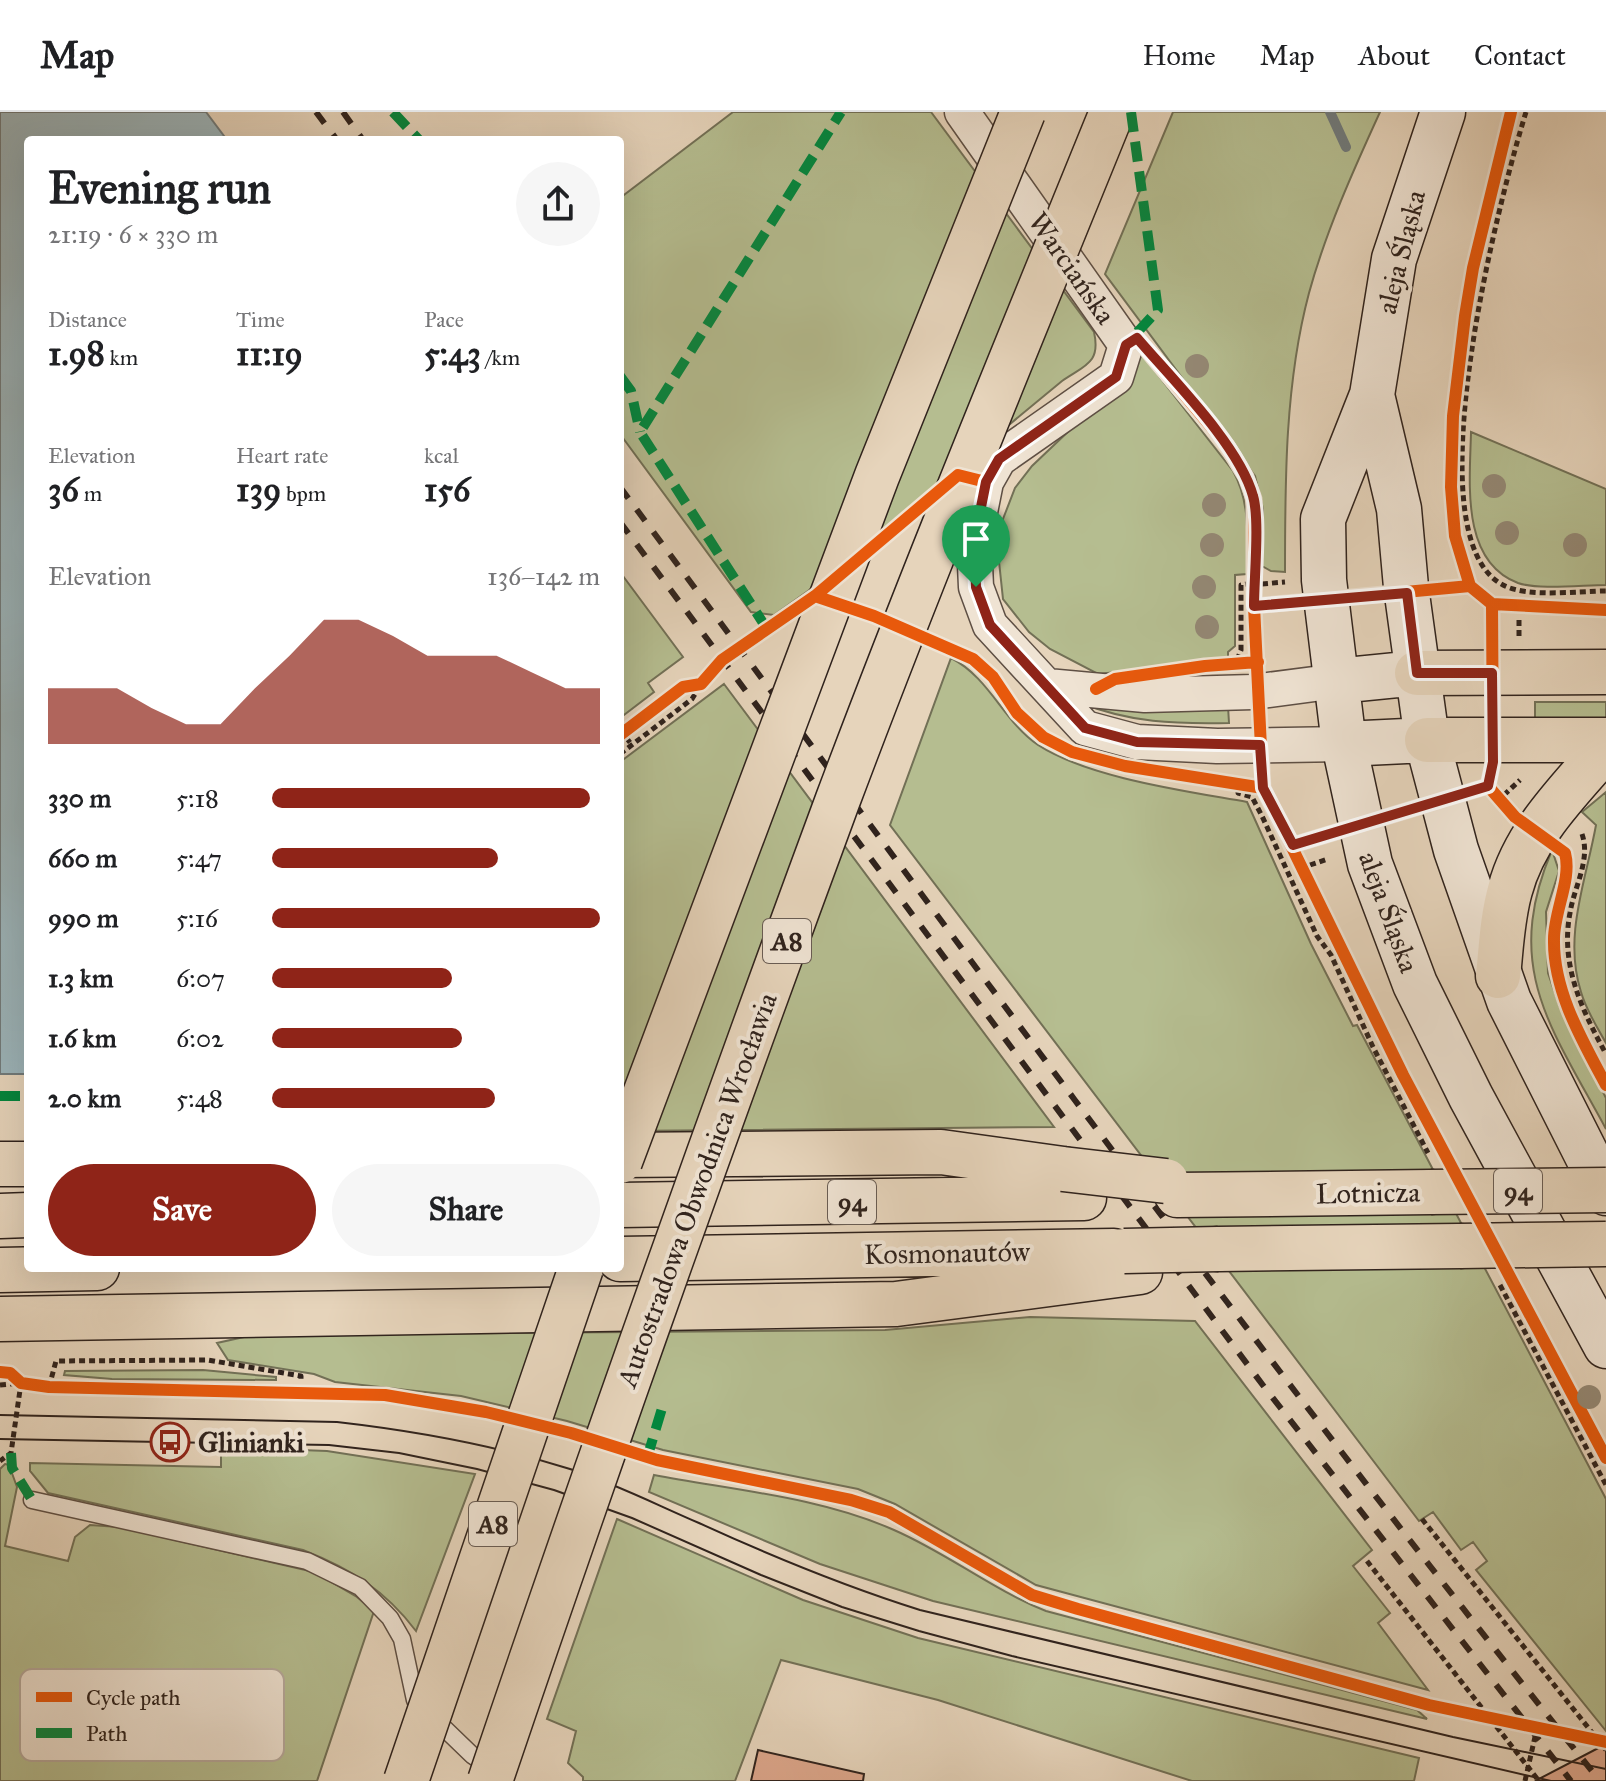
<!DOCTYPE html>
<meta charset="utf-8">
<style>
body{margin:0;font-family:"IM FELL Great Primer",serif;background:#f6f6f6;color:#202124;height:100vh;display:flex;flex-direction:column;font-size:30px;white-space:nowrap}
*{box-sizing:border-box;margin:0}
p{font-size:26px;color:#757577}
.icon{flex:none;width:44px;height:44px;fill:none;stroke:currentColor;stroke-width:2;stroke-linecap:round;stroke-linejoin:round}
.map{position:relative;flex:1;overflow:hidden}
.drawer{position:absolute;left:24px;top:24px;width:600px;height:1136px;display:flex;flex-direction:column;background:#fff;border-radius:8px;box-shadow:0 8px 32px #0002}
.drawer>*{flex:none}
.pin{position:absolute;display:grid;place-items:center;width:68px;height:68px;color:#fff;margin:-82px -34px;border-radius:50% 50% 50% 0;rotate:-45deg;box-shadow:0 0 8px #0007}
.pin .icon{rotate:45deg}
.round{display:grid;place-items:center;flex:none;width:84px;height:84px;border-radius:42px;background:#f6f6f6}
.headline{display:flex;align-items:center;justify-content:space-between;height:136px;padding:0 24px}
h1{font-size:44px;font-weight:700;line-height:60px}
.metrics{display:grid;grid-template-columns:repeat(3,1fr);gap:12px;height:136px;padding:8px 24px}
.metrics div{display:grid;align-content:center}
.metrics b{font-size:34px;font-weight:700}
.metrics small{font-size:22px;font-weight:400}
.metrics p{font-size:22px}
.chart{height:224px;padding:16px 24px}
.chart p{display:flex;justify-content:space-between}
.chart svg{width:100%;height:144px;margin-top:8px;fill:#8f2418;opacity:.7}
.primary-button{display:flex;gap:16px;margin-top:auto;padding:16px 24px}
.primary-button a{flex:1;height:92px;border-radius:48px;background:#8f2418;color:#fff;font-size:32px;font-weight:700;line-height:92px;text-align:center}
.primary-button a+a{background:#f6f6f6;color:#202124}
ul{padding:0 24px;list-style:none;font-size:26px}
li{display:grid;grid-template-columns:128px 96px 1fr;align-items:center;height:60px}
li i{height:20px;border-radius:10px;background:#8f2418}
header{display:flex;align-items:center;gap:48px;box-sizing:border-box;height:112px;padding:0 40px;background:#fff;border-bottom:2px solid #e0e0e0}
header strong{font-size:38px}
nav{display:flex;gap:44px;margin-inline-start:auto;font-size:28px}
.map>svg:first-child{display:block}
</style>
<header>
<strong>Map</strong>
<nav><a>Home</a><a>Map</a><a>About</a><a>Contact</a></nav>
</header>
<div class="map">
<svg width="1606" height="1669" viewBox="0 0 1606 1669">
<rect width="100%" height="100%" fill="#e6d4bb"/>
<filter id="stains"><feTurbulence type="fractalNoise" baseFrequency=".0025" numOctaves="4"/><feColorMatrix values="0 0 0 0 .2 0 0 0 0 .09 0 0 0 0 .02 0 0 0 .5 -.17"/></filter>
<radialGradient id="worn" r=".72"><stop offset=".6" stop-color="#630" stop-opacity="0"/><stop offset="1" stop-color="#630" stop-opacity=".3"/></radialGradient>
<path fill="#b5bd90" stroke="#727056" stroke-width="2" d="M733,0H931L1094,220C1101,251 1085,253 1062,269L808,479L774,503L751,500L620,322V86Z
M1173,0H1380C1353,59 1326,119 1309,181C1285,271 1285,368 1285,460L1271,459L1262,454L1263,397L1255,364L1105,162Z
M1140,240L1233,359C1251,391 1247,426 1247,462L1235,463V534L1228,540V548L1098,562L1050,537L1029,520L1003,487L998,440L1003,407L1015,376L1032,354L1094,295Z
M1471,320L1606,377V473C1583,473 1538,478 1518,471C1460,449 1470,369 1471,320Z
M620,460L683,545L648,571L654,580L620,606Z
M951,546C990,566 1003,609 1038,633C1089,666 1186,679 1247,690L1311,832L1353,914L1357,913L1606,1387V1619L1476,1458L1487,1449L1473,1430L1461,1438L1433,1400L1419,1409L890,713Z
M724,572L1054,1015L620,1019V650Z
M1079,590L1228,594L1229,611C1176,612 1129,611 1079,590Z
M1535,590H1606V606L1535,607Z
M1606,680V931C1597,915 1586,898 1581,880C1563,824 1586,769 1596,713L1582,700Z
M1552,738L1559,759L1546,800L1548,861L1560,895L1606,986V1017C1551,915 1502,856 1552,738Z
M1030,1205L1195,1209L1372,1438L1353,1454L1390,1501L1378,1511L1428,1578L1036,1473L895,1392L858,1377L663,1338L567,1309L461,1284L335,1270L314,1262L228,1248L217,1231L253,1223L885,1218Z
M203,1258L276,1265V1268L112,1267L64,1263L65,1259Z
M221,1335L327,1339L475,1362L416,1519C385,1478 351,1457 303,1438L48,1381L30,1359V1351L221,1355Z
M5,1352L9,1353L17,1375L5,1434L68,1449L75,1425L90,1413L119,1415L314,1460L357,1485L374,1499L317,1669H0V1357Z
M654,1363C733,1378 820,1385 894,1418C947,1441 993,1478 1046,1499L1417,1598L1427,1607L933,1489L820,1452L649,1380Z
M617,1407L803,1488L918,1526L1419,1646L1414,1669H1192L938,1588L781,1548L735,1669H583V1665L568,1651L576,1619L547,1607Z"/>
<path fill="#9cb5bb" stroke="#717b7c" stroke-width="2" d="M0,0H206L227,28H28V962H0Z"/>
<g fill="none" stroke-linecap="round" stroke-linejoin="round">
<path stroke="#717b7c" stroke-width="10" d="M1330,0L1346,35"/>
</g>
<path fill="#dda78c" stroke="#30231d" stroke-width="2" d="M1606,1632V1669H1535Z
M758,1638L864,1662L863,1669H751Z"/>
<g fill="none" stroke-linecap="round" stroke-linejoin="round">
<defs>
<path id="lane" d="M32,1388L307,1449L360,1475L390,1506L402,1527L415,1588L472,1643L493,1657"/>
<path id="street" d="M962,0L1126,233L1116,265L999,347L986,370L974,430L976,475L990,513L1085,616L1137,630L1217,634L1344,632
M1047,574L1145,583L1253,580L1337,569"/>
<path id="secondary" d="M1443,0L1394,147L1372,283L1323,407L1324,468L1344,632L1370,752L1415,872L1471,985L1606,1234
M1372,283L1399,397L1406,475L1427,628L1456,738L1509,889L1606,1081
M1337,569L1417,561
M1344,632L1427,628"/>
<path id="primary" d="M1417,561L1606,560
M1427,628H1606
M1498,864C1501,835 1502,806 1510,778C1525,721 1569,679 1606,636
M620,1043L941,1040L1063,1057
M0,1052H28
M1177,1083L1431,1080
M620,1093L1084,1086
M0,1104L28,1103
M1218,1137L1460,1134
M620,1147L1114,1139
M0,1158L97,1156
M0,1207L896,1192L1140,1160"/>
</defs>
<use href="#lane" stroke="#5e4f44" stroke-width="19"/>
<use href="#street" stroke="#5e4f44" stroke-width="37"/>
<use href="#secondary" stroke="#30231d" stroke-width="47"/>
<use href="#primary" stroke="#30231d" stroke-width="47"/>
<path stroke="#30231d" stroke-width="5" stroke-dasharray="6 4" stroke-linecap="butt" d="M1526,0C1501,81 1410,425 1503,473C1527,486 1579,479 1606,479
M1262,472L1285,470
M1519,524V505
M1237,548L1241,538V473L1247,472
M620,618L632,633
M620,642L692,587L701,572
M1238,678V681L1252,685L1262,704L1317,824L1331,843L1373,935L1428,1041
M1504,683L1520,668
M1582,722C1591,748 1574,775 1570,801C1560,853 1582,898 1606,942
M1310,753L1328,747
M1500,1173L1606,1373
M0,1273L21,1271L11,1341L0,1349
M49,1275L56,1249L208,1248L301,1264V1269
M1422,1407L1606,1638
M1367,1449L1539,1669"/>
<use href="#lane" stroke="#efe3d3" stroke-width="16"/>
<use href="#street" stroke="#efe3d3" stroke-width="34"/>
<use href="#secondary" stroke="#efe3d3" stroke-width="44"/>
<use href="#primary" stroke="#e6d4bb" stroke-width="44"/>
<path stroke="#30231d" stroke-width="2" d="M0,1303L337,1310C416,1319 494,1333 570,1357C614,1371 657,1393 699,1411C771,1444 844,1474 920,1498L1453,1625L1606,1657
M0,1327L329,1333L399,1341L477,1357L554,1378L632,1406L761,1463L842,1495L919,1519L1012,1544L1551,1669"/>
<path stroke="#30231d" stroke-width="6" stroke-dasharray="14 14" stroke-linecap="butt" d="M316,0L337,28
M343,0L363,28
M620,375C942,809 1261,1247 1600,1669
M620,410L1262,1272L1571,1669"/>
<defs>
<path id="primary-bridge" d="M1063,1057L1166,1069
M1431,1080L1606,1078
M1460,1134L1606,1132
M1124,1139L1218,1137"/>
<path id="highway-bridge" d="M620,1049L877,364L1023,0
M406,1669L581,1156
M490,1669C601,1341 717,1015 837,690C924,458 1019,229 1112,0"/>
</defs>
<use href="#primary-bridge" stroke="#30231d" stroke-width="47" stroke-linecap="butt"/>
<use href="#highway-bridge" stroke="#30231d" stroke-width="47" stroke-linecap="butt"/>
<path stroke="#30231d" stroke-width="5" stroke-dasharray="6 4" stroke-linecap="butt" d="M1525,1669L1537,1616"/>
<use href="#primary-bridge" stroke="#e6d4bb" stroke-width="44"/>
<use href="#highway-bridge" stroke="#e6d4bb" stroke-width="44"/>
<path stroke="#00873e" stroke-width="10" stroke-dasharray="20 10" stroke-linecap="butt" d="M393,0L419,28
M1131,0L1158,198L1131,227
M620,264L631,279L640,320
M767,517L640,320L841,0
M0,984H28
M11,1341L12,1356L32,1388
M647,1346L663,1293"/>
<defs>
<path id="cycleway" d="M1511,0L1473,156L1465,204L1453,304L1451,375L1455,424L1470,474L1492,492L1606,498
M1126,233L1137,226L1227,334L1246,365L1254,387V494L1263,676L1403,963L1606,1346
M815,484L874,504L973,547L993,565L1017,601L1043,625L1072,640L1125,654L1263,676
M1492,492L1493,650L1488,674L1515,705L1565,741C1572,767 1554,799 1554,827C1553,879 1582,928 1606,973
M1254,494L1470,474
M1096,577L1115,567L1205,554L1258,550
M620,623L683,575L701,572L722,548L815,484L958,363L986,370
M1293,733L1488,674
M0,1260L10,1261L21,1271L49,1275L385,1283L486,1300L571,1321L657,1348L851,1388L889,1400L1032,1483L1078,1497L1429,1593L1606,1630"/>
</defs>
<use href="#cycleway" stroke="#efe3d3" stroke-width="17"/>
<use href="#cycleway" stroke="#e8590c" stroke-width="12"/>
</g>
<g fill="#948874">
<circle cx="1197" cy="254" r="12"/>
<circle cx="1494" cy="374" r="12"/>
<circle cx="1214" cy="393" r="12"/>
<circle cx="1507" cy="421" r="12"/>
<circle cx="1212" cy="433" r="12"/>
<circle cx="1575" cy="433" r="12"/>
<circle cx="1204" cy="475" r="12"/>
<circle cx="1207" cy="515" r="12"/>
<circle cx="1589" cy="1285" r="12"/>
</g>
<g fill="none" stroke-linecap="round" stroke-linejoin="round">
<defs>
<path id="route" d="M1137,226C1172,267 1239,333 1253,384C1260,407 1254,467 1254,494L1407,481L1417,561H1492L1493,650L1488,674L1293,733L1263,676L1260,633L1137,630L1085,616L990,513L976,475L974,430L986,370L999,347L1116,265L1126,233Z"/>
</defs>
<use href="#route" stroke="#fff" stroke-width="16"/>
<use href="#route" stroke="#8f2418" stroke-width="10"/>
</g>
<defs>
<symbol id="bus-ring" viewBox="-11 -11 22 22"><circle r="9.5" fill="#efe3d3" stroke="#8f2418" stroke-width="1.5"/><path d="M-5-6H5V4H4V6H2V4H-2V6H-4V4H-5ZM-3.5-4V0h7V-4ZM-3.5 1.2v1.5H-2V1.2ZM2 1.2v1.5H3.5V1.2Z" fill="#8f2418"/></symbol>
</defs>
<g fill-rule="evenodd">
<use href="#bus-ring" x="148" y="1308" width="44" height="44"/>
</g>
<g text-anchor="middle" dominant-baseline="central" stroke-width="8" stroke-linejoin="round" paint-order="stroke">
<g fill="#efe3d3" stroke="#695d54" stroke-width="2">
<rect x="763" y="807" width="48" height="44" rx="6"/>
<rect x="1494" y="1057" width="48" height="44" rx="6"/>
<rect x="828" y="1068" width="48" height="44" rx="6"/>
<rect x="469" y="1390" width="48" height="44" rx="6"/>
</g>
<g font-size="26" font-weight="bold" fill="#30231d">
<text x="787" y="829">A8</text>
<text x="1518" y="1079">94</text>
<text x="852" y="1090">94</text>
<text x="493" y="1412">A8</text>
</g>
<g font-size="28" fill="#30231d" stroke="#efe3d3">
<text transform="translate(1401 140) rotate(-76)">aleja Śląska</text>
<text transform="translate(1072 156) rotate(55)">Warciańska</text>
<text transform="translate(1389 800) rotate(70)">aleja Śląska</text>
<text transform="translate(697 1078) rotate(-70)">Autostradowa Obwodnica Wrocławia</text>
<text transform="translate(1368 1081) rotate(-1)">Lotnicza</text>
<text transform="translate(947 1141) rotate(-1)">Kosmonautów</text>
</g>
<g font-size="28" font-weight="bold" fill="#30231d" stroke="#efe3d3" text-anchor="start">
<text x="198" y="1330">Glinianki</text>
</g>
</g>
<rect x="20" y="1557" width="264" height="92" rx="12" fill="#efe3d3" stroke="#b6a99c" stroke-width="2"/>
<rect x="36" y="1580" width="36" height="10" fill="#e8590c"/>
<rect x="36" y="1616" width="36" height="10" fill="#00873e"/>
<g font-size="22" fill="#30231d">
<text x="86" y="1593">Cycle path</text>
<text x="86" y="1629">Path</text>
</g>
<rect width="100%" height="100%" filter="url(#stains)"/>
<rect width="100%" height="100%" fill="url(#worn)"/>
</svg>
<div class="pin" style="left:976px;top:475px;background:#1e9e55"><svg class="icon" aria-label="arrive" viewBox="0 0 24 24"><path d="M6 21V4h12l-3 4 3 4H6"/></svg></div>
<section class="drawer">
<div class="headline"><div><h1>Evening run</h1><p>21:19 · 6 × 330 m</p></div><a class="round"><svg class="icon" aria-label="share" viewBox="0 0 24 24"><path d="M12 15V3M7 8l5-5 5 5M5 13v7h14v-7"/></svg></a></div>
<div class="metrics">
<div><p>Distance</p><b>1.98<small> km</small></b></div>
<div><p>Time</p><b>11:19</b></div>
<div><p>Pace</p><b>5:43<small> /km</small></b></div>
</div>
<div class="metrics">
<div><p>Elevation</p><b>36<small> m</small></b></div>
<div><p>Heart rate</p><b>139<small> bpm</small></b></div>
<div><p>kcal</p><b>156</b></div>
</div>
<div class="chart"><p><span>Elevation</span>136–142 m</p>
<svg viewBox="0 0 160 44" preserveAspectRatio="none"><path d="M0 44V27L10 27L20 27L30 33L40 38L50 38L60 27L70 17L80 6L90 6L100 11L110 17L120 17L130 17L140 22L150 27L160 27V44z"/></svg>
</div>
<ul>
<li><b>330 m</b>5:18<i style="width:97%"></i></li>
<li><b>660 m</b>5:47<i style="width:69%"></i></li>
<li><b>990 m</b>5:16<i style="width:100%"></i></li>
<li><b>1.3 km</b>6:07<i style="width:55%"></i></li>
<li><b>1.6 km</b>6:02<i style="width:58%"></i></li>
<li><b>2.0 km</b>5:48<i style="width:68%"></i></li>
</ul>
<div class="primary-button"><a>Save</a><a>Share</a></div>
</section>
</div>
